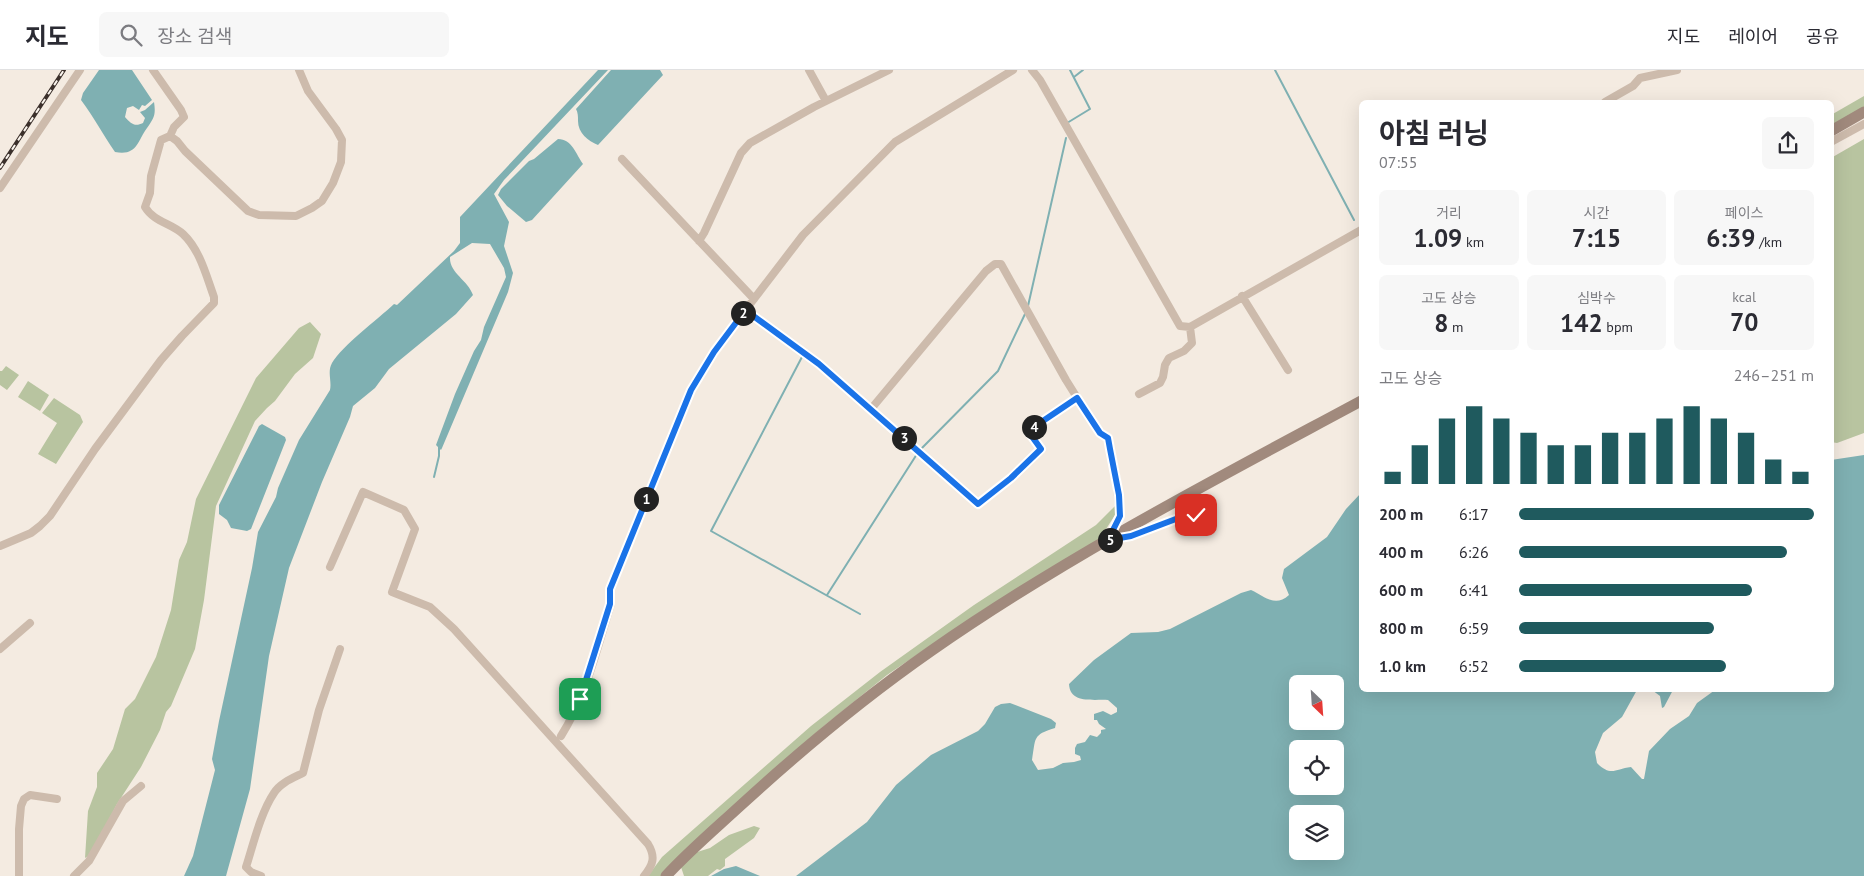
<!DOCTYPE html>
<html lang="ko">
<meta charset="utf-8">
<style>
body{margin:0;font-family:"PT Sans","Noto Sans KR",sans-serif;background:#f7f7f7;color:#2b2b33;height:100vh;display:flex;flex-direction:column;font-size:19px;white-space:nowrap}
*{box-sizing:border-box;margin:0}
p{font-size:16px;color:#7c7c81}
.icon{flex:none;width:28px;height:28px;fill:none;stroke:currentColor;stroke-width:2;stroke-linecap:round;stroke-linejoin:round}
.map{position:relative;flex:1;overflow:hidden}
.side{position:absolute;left:1359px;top:30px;width:475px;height:592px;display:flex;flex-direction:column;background:#fff;border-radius:8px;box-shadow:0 5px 20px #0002}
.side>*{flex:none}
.needle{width:32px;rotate:155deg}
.tools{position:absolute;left:1289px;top:605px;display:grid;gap:10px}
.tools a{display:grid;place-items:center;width:55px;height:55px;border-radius:8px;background:#fff;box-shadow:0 5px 20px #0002;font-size:25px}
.pin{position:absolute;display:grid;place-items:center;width:42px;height:42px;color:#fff;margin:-21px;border-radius:10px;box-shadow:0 2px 8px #0006}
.km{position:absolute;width:25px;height:25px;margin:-12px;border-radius:50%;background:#222;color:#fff;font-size:14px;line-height:25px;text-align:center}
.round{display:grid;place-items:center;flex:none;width:52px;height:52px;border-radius:8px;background:#f7f7f7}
.summary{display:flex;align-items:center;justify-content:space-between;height:85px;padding:0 20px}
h1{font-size:28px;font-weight:700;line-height:38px}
.figures{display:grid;grid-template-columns:repeat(3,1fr);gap:8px;height:85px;padding:5px 20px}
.figures div{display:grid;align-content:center;border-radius:8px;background:#f7f7f7;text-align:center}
.figures b{font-size:25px;font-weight:700}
.figures small{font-size:14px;font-weight:400}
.figures p{font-size:14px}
.chart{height:140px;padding:10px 20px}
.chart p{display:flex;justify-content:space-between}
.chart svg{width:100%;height:90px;margin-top:5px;stroke:#1f5a5e;stroke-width:6}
ul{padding:0 20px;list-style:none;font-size:16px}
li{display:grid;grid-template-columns:80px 60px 1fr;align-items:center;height:38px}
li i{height:12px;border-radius:6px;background:#1f5a5e}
header{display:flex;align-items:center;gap:30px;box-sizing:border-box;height:70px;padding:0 25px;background:#fff;border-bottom:1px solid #e1e1e2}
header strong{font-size:24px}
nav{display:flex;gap:28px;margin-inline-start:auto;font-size:18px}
.search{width:350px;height:45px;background:#f7f7f7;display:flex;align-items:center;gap:12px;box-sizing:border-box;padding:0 18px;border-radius:8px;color:#7c7c81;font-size:19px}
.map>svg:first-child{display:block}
</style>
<header>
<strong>지도</strong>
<div class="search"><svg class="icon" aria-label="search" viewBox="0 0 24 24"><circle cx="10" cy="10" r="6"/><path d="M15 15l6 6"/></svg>장소 검색</div>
<nav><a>지도</a><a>레이어</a><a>공유</a></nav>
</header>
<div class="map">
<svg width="1864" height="806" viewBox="0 0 1864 806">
<rect width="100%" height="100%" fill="#f4ebe1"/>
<path fill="#b8c4a0" d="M1864,26V37L1831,56V45Z
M1864,69V363L1837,373L1831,372V88Z
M310,252L321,264L313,288L295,304L275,331L267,338L255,351L216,436L204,530L195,579L171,636L166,642L160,660L141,697L117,734L91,784L85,788L88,741L97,717V703L113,679L125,639L135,629L156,587L171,540L179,490L187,472L196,429L256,308L299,258Z
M6,296L19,305L7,320L0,315V301H2Z
M28,311L49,325L40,341L18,327Z
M54,328L80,345L83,352L56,394L38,384L57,353L42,343Z
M1117,434L1115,445L1099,470L986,538L887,605L825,655L746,724L662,806H648L662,787L811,656L880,602L974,535L1096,455Z
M754,756L760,758L754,768L725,789V796L720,800L717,799L708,806H684L681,797L694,783L710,778L729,765Z"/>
<path fill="#7fb0b2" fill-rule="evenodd" d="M99,0H132L152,30L145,36L142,35L139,40L133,36L127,38L125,47C131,54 135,57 143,53L145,48L140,42L145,40L154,32C156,45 154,48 147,58C137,72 137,86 115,82C103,65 94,47 81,30L83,23Z
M598,0H608L504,110L494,124L509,152L504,176L513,203L508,222L442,378L441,380L436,375L455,324L474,281L481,270L484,257L506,207L504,198L490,174L472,173L450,187C449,203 468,210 473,225L456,244L389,299L375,318L353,336L350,347L322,412L289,498L269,586L250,719L226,806H184L193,786L215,700L212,689L219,651L252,498L258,462L276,427L278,418L299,370L330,320C332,311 327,302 332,293C342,276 378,249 394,234L397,235L454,181L460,173V147Z
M611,0H660L663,5L598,75C588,71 578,63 578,51C578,46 578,43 576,39Z
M558,69C572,69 576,84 583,94L532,150L526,152L507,136L498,125L501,119L529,91L534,89Z
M262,354L285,367L286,370L251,459L247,461L231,458L227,450L219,444V435L259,356Z
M1864,385V806H796L867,752L896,715L931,685L978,661L985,654L995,637L1001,634L1010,633L1051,649L1056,653L1055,658C1032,665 1036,668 1032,690L1038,700L1053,698L1063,693L1074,692L1081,690L1080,686L1075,684V678L1077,674L1085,672L1090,665L1097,667L1101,663V660L1106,659L1099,654L1097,650H1094V644L1103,641L1111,645L1117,642V638L1108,630C1093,629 1070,634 1069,614L1094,590L1131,563L1158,562L1170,559L1241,523L1251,520C1264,526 1275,538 1289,525L1282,508L1284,499L1327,467L1346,439L1361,423V620H1637L1622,647L1603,663L1595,682L1597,693C1611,707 1615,699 1631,697L1642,709H1644L1649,681L1670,659L1689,646L1697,633L1715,620H1831V390ZM1298,614H1335V651H1298ZM1298,679H1335V716H1298ZM1298,744H1335V781H1298Z
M1652,620H1673L1664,637L1662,638L1660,626Z
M736,796L760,806H711L724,799Z"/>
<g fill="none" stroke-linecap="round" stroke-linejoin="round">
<path stroke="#7fb0b2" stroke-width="2" d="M1275,0L1354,150
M1074,7L1083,0
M1067,53L1090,39L1070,0
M1028,236L1066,68
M803,285L711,461L860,544
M920,380L998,301L1025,244
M434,407L439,386V375
M827,525L917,384"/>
<path stroke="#cdbbac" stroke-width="8" d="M153,0L181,40L184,47L174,57L170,66L177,71L185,81L248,141L259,145L296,146L312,138L322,131L333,113L341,92L342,70L336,59L308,21L299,0
M809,0L826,31
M1032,0L1040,10L1180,256L1190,257L1361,160
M1605,32L1633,16L1640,8L1677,0
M1831,72L1864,54
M622,89L754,229
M0,118L80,0
M699,171L704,163L741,83L750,73L814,37L889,0
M1242,226L1288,300
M747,238L752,245L819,294L978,434L1011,408L1041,379L1028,361L1077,328
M1139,324L1160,313L1163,307L1165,295L1169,288L1184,281L1192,273L1190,257
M871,339L986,201L995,194H1001L1066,310L1091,350L1101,363L1108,368L1116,406L1120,446L1109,468
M1113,469L1131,466L1189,444L1196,445L1212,453
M0,476L31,463L40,456L50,446L95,379L161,290L182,266L214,233V227C206,205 200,180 183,164C171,153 154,152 145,137L150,123L151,106L161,70L170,66
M330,497L363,422L404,440L415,459L392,522L430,537L454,559L648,774C656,787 653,795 644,806
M0,579L30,553
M561,666C586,627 597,578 611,534L610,519L691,320L714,283L747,238L803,165L895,72L1013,0
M19,806V759L21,736L24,729L30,725L57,729
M74,806L89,791L123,731L141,716
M261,806L251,802L246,797C253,775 261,742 274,723C280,713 293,708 303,703L319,640L340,579"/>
<path stroke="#a18a7d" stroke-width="11" d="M1831,61L1864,42
M666,806C689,781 715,759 740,736C800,681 865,627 931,581C1067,486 1216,409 1361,331"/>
<defs>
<path id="rail" d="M0,98L64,0"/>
</defs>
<use href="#rail" stroke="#3b302b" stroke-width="4"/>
<use href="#rail" stroke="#fbf5ee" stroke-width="2" stroke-dasharray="5.5" stroke-linecap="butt"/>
</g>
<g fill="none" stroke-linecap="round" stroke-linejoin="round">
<defs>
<path id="route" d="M580,629L610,534V519L691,320L714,282L747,238L752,245L819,294L978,434L1011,408L1041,379L1028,361L1077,328L1100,363L1108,368L1110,379L1119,425L1120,446L1108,470L1131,466L1189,444L1196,445"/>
</defs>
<use href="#route" stroke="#fff" stroke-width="10"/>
<use href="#route" stroke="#1a73e8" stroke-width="6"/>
</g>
</svg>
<div class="tools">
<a><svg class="needle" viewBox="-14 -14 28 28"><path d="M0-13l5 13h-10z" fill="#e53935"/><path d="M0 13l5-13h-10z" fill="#7c7c81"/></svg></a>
<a><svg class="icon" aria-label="locate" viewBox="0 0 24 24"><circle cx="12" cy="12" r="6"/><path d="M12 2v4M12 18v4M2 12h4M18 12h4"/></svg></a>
<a><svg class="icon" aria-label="layers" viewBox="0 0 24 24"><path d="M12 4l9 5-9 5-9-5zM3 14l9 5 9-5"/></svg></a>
</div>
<div class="pin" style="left:580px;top:629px;background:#1e9e55"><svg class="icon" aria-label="arrive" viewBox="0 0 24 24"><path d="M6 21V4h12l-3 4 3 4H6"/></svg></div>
<div class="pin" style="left:1196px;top:445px;background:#d93025"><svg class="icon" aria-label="check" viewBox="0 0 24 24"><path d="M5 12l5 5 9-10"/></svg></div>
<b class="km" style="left:646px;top:429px">1</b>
<b class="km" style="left:743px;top:243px">2</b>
<b class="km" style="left:904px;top:368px">3</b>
<b class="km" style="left:1034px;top:357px">4</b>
<b class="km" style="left:1110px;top:470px">5</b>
<section class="side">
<div class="summary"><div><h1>아침 러닝</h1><p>07:55</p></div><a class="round"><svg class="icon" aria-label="share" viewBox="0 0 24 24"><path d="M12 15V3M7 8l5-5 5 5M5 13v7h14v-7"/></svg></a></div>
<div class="figures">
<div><p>거리</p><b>1.09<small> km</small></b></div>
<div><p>시간</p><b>7:15</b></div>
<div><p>페이스</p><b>6:39<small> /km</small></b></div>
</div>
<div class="figures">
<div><p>고도 상승</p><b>8<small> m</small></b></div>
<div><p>심박수</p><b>142<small> bpm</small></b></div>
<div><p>kcal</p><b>70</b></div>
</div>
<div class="chart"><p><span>고도 상승</span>246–251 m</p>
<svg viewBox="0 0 160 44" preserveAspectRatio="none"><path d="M5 44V38M15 44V25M25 44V12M35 44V6M45 44V12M55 44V19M65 44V25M75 44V25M85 44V19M95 44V19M105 44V12M115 44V6M125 44V12M135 44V19M145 44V32M155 44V38"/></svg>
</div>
<ul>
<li><b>200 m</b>6:17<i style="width:100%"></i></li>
<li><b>400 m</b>6:26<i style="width:91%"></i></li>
<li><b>600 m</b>6:41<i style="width:79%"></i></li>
<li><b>800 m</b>6:59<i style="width:66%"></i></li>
<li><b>1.0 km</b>6:52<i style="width:70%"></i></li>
</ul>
</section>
</div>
